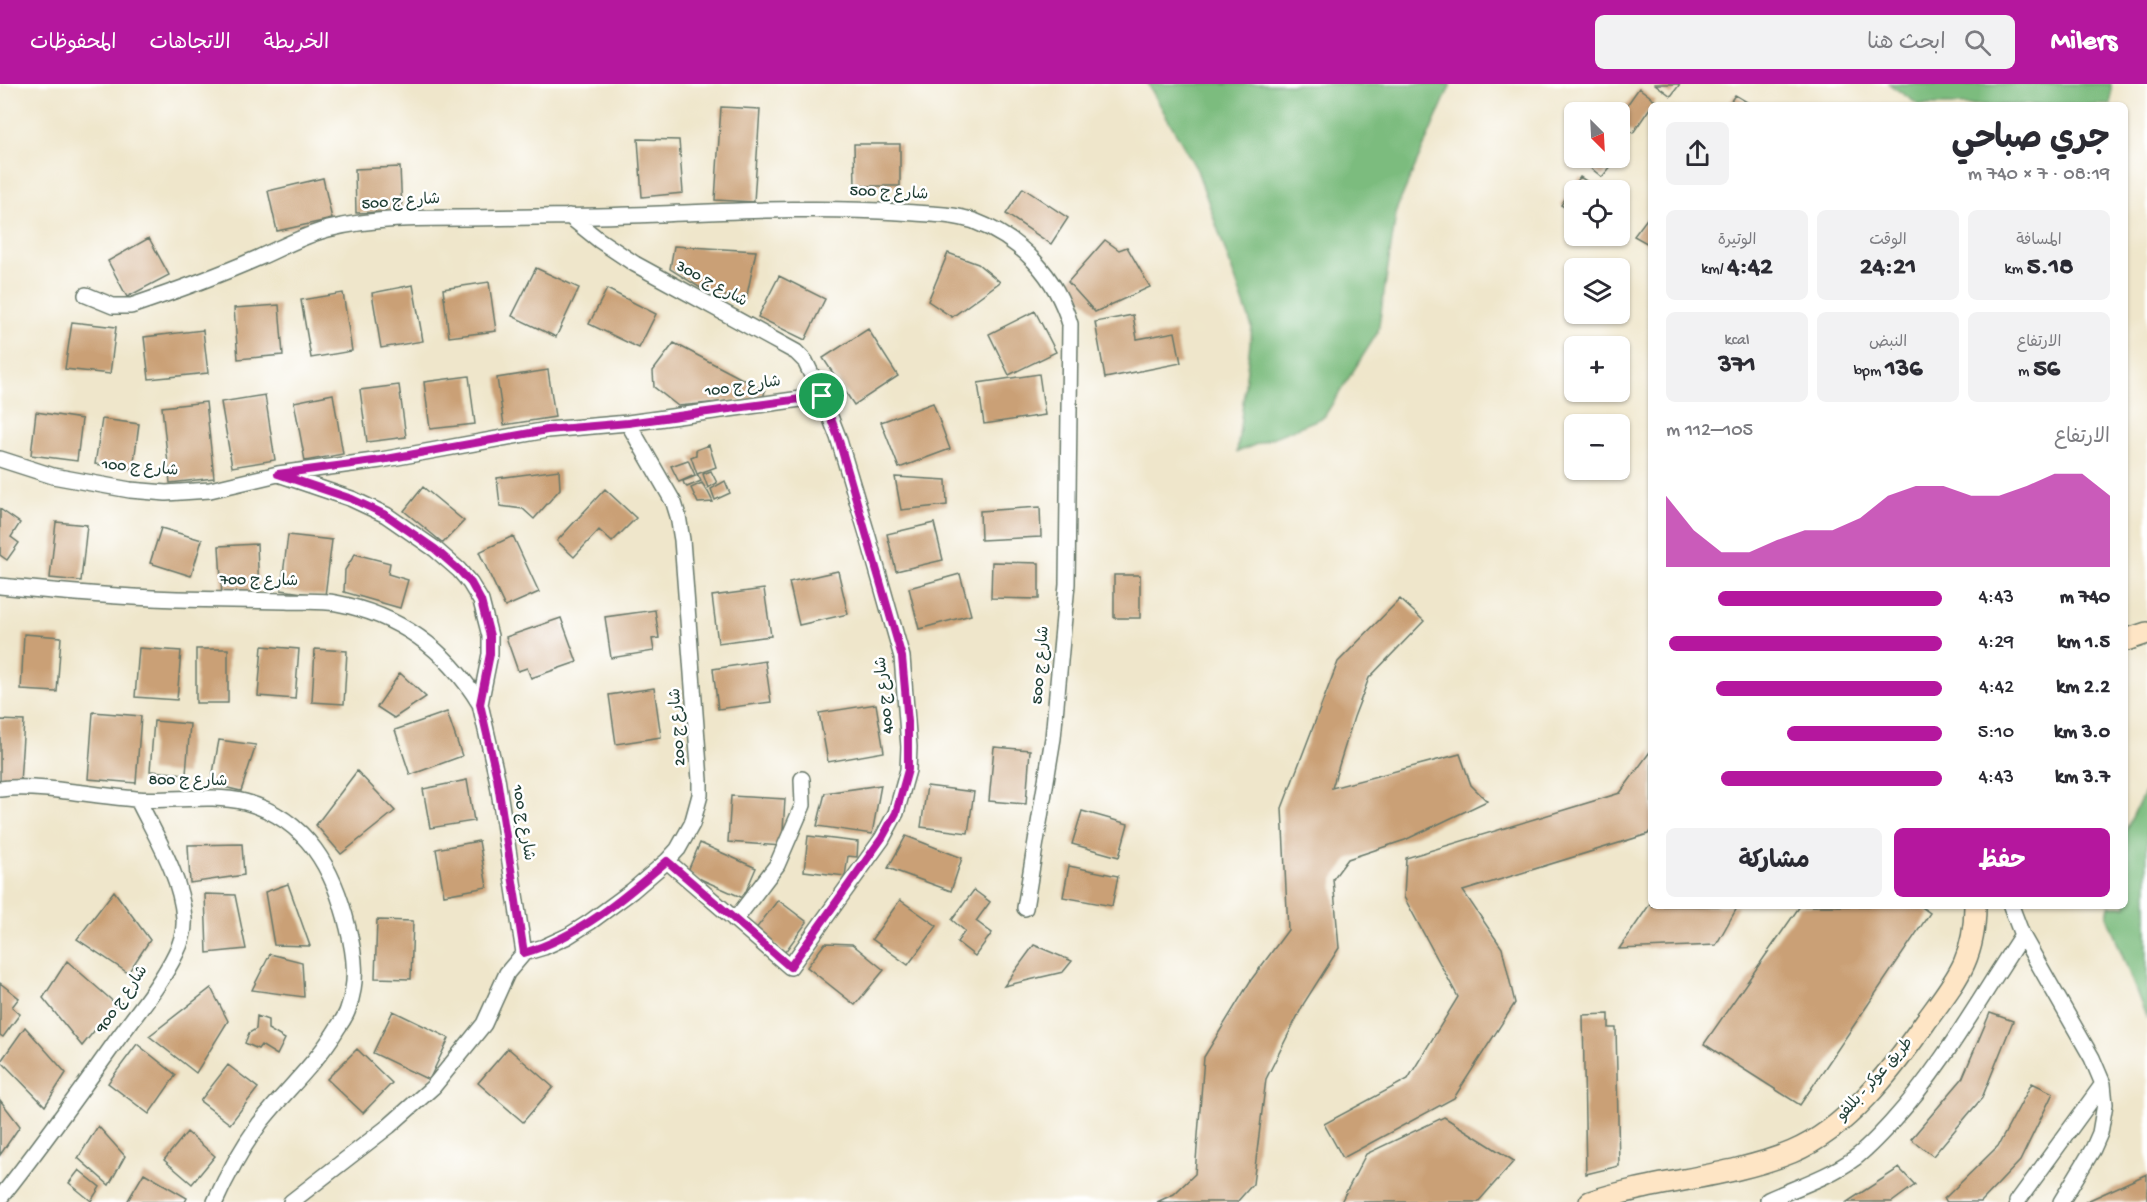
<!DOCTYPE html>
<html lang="ar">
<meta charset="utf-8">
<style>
body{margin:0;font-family:"Gochi Hand","Playpen Sans Arabic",sans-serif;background:#f2f2f3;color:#2b2b33;direction:rtl;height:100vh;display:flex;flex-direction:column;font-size:22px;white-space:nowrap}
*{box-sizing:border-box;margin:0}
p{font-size:20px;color:#7c7c81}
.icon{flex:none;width:33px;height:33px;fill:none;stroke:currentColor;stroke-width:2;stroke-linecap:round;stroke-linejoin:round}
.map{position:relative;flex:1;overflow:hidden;direction:ltr}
.details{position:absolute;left:1648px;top:18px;width:480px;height:807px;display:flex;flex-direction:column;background:#fff;border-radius:9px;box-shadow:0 2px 4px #0004;direction:rtl}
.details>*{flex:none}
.needle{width:39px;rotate:156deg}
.fabs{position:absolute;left:1564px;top:18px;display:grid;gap:12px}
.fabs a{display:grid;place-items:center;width:66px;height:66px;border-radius:9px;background:#fff;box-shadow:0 2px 4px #0004;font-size:30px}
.pin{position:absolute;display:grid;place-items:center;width:51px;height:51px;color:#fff;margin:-26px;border:3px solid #fff;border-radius:50%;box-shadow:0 2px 6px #0007}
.round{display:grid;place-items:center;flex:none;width:63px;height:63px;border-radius:9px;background:#f2f2f3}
.overview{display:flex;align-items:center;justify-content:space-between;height:102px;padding:0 18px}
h1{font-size:33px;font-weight:700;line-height:45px}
.figures{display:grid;grid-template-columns:repeat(3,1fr);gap:9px;height:102px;padding:6px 18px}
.figures div{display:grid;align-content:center;border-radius:9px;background:#f2f2f3;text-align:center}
.figures b{font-size:26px;font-weight:700}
.figures small{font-size:16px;font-weight:400}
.figures p{font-size:16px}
.chart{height:168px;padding:12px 18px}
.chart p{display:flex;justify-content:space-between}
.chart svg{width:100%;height:108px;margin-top:6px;fill:#b5179e;opacity:.7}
.button{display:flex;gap:12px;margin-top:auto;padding:12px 18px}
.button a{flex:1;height:69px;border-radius:9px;background:#b5179e;color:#fff;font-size:24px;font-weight:700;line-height:69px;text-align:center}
.button a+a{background:#f2f2f3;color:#2b2b33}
ul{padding:0 18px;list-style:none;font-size:20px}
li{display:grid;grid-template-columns:96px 72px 1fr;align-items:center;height:45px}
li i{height:15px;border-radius:8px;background:#b5179e}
header{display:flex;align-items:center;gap:36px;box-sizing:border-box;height:84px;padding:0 30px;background:#b5179e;color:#fff}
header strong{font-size:28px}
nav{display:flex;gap:33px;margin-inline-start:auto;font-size:21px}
.search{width:420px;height:54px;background:#f2f2f3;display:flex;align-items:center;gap:15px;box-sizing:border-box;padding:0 21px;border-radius:9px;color:#7c7c81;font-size:22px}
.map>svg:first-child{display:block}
</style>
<header>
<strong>Milers</strong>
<div class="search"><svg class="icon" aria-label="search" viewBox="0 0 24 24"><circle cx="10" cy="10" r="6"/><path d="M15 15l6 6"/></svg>ابحث هنا</div>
<nav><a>الخريطة</a><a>الاتجاهات</a><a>المحفوظات</a></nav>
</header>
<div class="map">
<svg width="2147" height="1118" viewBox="0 0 2147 1118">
<rect width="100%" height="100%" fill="#fff"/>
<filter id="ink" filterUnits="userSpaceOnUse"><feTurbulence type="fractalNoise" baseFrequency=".0167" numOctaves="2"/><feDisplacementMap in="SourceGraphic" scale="12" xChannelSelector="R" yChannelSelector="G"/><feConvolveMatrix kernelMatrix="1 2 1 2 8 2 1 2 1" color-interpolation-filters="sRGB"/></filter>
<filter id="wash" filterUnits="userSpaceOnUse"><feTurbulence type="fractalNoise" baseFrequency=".008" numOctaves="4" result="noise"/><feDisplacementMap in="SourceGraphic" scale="24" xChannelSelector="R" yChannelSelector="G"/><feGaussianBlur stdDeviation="1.35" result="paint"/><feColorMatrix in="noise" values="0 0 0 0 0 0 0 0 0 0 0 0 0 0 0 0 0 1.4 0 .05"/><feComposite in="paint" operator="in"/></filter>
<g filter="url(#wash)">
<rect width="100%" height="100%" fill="#efe6cb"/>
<path fill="#7cbc7e" stroke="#4e7c59" stroke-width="1.5" d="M1148,0H1451L1397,124L1378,248L1324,333L1237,368L1252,243L1197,86Z
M1889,0H2111V21H1919Z
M2147,702V935L2107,832L2109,822H2126V746Z"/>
<g id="blocks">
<path fill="#caa076" d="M1655,0H1680L1671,12Z
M1639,4L1656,17L1652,21L1633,49L1620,40V31Z
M1735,11L1752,21H1728Z
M721,23L760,25L754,118L715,116Z
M638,55L679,56L683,109L642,113Z
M854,60H900V102H855Z
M1592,74H1618L1602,93L1587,81Z
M400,83L402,127L356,129L355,85Z
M1580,93L1600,106H1575V130L1561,121Z
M323,94L332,135L277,147L268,107Z
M1023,104L1068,134L1051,160L1006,130Z
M1652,128V162L1634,152Z
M149,154L169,191L127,213L108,177Z
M1105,156L1119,166L1127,163L1150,203L1095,228L1068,198Z
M674,162L756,167L746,216L707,208L670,185Z
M948,169L978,180L1000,198L952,233L928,217Z
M536,184L579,204L556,253L512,232Z
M779,192L825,215L805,256L758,233Z
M489,198L496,247L449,253L443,205Z
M413,201L423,257L381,264L372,209Z
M607,205L656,230L639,264L589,240Z
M343,209L352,267L311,274L301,216Z
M279,221L283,271L238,275L234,224Z
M1035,227L1056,268L1009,291L989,250Z
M1133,231L1137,255L1175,248L1181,279L1105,294L1095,238Z
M72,238L116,243L110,290L65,285Z
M868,245L898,292L854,321L823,274Z
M203,246L208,289L149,295L144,253Z
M674,259L765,307L763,314L678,322L654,303L653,287Z
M548,286L555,333L504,341L497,294Z
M1039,290L1045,331L984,340L978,299Z
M469,292L475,340L430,345L424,298Z
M399,301L406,353L367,358L360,306Z
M333,310L343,370L305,377L294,318Z
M265,311L275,376L232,383L221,318Z
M206,318L214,394L170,399L162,323Z
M933,319L950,365L899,384L881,338Z
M36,328L82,335L77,377L31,371Z
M102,335L139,340L133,385L95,380Z
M709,361L716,383L697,390L691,373L696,371V366Z
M688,376L695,391L679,398L671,382Z
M559,386L560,405L534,435L523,425L500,422L497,394Z
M711,387L717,399L708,404L703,390Z
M698,391L701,397L687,403L684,400L683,397Z
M895,393L946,396L947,421L901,426Z
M725,397L730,409L715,416L711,405Z
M702,399L708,408L713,418L698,419L691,404Z
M423,403L464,437L443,459L404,427Z
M605,405L636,434L612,458L599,446L574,473L557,457Z
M1040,423L1041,453L981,456L980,427Z
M0,425L20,439L11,453L19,459L7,476L0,471Z
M56,438L87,441L81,497L50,494Z
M934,439L943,476L896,487L887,450Z
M161,444L202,456L191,492L150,479Z
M288,451L332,456L325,512L281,506Z
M513,452L539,508L505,523L479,468Z
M257,460L259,510L222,512L219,462Z
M355,470L390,479L388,490L408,496L400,524L344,508L345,486Z
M992,478L1039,479V515L991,514Z
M838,487L848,530L799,541L789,498Z
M960,490L971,531L919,545L909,504Z
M1114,491H1140V534H1114Z
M764,505L771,552L718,559L712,512Z
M1400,515L1424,537L1369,594L1354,633L1332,704L1460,670L1471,701L1487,717L1405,756L1348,775L1333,795L1339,864L1304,919L1266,995L1253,1100L1237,1118H1157L1174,1110L1195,1090L1204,973L1251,896L1288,846L1282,724L1338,578Z
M655,526L659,554L652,555L654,567L611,574L605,533Z
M561,534L577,578L531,594L527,584L518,587L506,553Z
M24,550L61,553L57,608L21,606Z
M262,562L299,565L295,615L258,612Z
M139,564L181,567L177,616L135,613Z
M196,565H228V619H196Z
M315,565L347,567L344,620L312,618Z
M765,577L771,618L718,625L713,585Z
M400,589L426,613L394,634L377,623Z
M654,604L661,653L616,660L609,611Z
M876,620L884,668L828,678L819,629Z
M93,628L141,632L136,699L88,695Z
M447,628L462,672L410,691L395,646Z
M0,636L24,637L20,699L0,698Z
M154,637L190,640L186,690L150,687Z
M219,656L256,661L241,707L211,700Z
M994,663L1030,666L1026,720L989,717Z
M1652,665V744L1648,750L1463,807L1502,864L1515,919L1454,1014L1343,1074L1324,1040L1408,995L1458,913L1404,813L1406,774L1620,709Z
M357,687L395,727L341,770L316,741Z
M467,696L474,737L430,744L423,705Z
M881,701L872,750L817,742L825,709Z
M927,702L974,708L968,749L921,743Z
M731,712L785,715L782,762L728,758Z
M1082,727L1128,740L1119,773L1072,760Z
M808,752L858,758L857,773L848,772L845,792L804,787Z
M906,752L962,774L951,807L888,784Z
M479,757L487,803L444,811L436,765Z
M700,759L756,784L743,814L687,789Z
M242,760L244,791L190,799L188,761Z
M1069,782L1118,792L1112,822L1063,813Z
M288,800L310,862L274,861L265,808Z
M974,806L990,818L976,837L992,849L975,872L957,858L965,847L952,836Z
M114,807L150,856L128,889L77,855Z
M205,810L235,811L246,865L207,869Z
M778,816L807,838L785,868L755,846Z
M900,816L937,842L908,881L872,855Z
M1652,817V822H1738L1716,861L1619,865Z
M1800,822H1920L1930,829L1800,1021L1704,960Z
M377,836L413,837L411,895L375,894Z
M825,859L852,860L884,886L855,921L807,883Z
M1034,861L1072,877L1063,888L1004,902Z
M270,870L302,878L304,913L252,906Z
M67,877L116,920L82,962L43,914Z
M0,899L19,914L12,923L20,930L3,953L0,951Z
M211,904L228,937L196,989L149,952Z
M393,927L449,954L429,996L373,969Z
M1990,929L2013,937L1982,1014L1933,1072L1911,1055L1962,995Z
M1609,930V944H1616L1619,1082L1586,1090L1583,931Z
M257,932L268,936V945L285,955L277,971L261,961L258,965L245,959L249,949L256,945Z
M25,943L66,989L45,1022L1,977Z
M137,960L176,991L149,1030L108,999Z
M508,964L553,1003L523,1038L478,999Z
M357,965L392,999L363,1029L327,995Z
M228,981L258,1004L230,1040L200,1017Z
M2032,999L2053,1009L2020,1077L1981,1118H1947L1944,1115L1998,1062Z
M0,1016L20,1042L0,1071Z
M1444,1033L1514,1077L1478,1118H1341L1366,1070Z
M98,1042L125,1072L109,1101L78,1074Z
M187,1048L215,1072L192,1100L164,1076Z
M1899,1084L1915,1101L1892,1118H1847Z
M79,1086L100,1103L91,1117L69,1099Z
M144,1089L187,1114L185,1118H127Z
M2147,1090V1118H2085Z"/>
</g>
</g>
<g filter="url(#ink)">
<use href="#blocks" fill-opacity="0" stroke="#687869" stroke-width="1.5"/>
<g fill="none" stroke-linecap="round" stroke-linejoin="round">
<defs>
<path id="street" d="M569,132L599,156L635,180L796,268L805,277L822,312L838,353L868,453L902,573L909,663L908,686L896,729L882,755L790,883L667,777
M86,211L113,222H131C173,208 217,192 258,174C281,164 304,151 328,145C373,134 418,134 464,134C519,133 575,133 631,131C720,128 809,122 899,128C923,130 950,129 974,137C1021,155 1056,192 1070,240L1067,500L1053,654L1025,824
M0,375L53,392L130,406L166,409L210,406L278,390L381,376L547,346L628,339L822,312
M281,391L352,415L386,431L435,465L459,486L470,499L481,517L490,552V570L480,620L497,694L524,869
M0,502C59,508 118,513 177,515C213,516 250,516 286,517C303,518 320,516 336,519C400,531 447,566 480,620
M0,705C40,700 94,712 136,715C171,718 210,709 245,718C307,735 334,785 348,844C355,872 358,897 348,925C346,933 339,941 335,948C314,982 284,1008 260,1039C242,1064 227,1091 215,1118
M2011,822L2022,851L2092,974L2103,1000L2105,1020L2100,1049L2093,1065L2061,1118
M735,836L777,781L803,721L802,695
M0,1114C40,1064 77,1012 114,960C135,931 160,902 176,869C181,859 185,846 184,834C181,792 156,753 138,716
M1768,1116C1797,1103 1829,1093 1855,1074C1868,1064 1880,1051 1891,1039C1943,982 1980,914 2022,851
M291,1118L389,1042L433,1003L484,940L507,889L524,869L544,863L568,852L590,838L632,807L667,777L678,765L692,740L700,711V696L682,456L678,432L674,419L628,339
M2017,1118L2103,1000"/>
<path id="secondary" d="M2126,556L2147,549
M1590,1118C1655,1096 1729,1094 1792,1068C1847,1045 1891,987 1924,940C1955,897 1975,877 1975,822"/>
</defs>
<use href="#street" stroke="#687869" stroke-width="18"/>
<use href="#secondary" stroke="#687869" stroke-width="24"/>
<use href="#street" stroke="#fff" stroke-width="15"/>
<use href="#secondary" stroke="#fee5c5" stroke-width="21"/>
</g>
</g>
<g fill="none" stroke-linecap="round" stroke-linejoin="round" filter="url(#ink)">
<defs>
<path id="route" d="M822,312L838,353L902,573L908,638V686L896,729L882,754L790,883L667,777C623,815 580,852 524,869L497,694L480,620L490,570V552L481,517L471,499L459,486L435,465L386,431L352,415L278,390L381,376L547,346L628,339Z"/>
</defs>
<use href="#route" stroke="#fff" stroke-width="12"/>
<use href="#route" stroke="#b5179e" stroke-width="8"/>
</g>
<g text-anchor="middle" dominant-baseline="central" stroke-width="5" stroke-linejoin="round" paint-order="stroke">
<g font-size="16" fill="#1f3d34" stroke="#fff">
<text transform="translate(889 110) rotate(3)">شارع ج 500</text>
<text transform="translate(401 119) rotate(-4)">شارع ج 500</text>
<text transform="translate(711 201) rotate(29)">شارع ج 300</text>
<text transform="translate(743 304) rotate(-8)">شارع ج 100</text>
<text transform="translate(140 385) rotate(5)">شارع ج 100</text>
<text transform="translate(259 498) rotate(1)">شارع ج 700</text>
<text transform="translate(1042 581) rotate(-85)">شارع ج 500</text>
<text transform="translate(886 611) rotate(-96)">شارع ج 400</text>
<text transform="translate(679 643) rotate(-94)">شارع ج 200</text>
<text transform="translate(188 698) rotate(1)">شارع ج 800</text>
<text transform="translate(522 739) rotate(81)">شارع ج 100</text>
<text transform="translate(123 916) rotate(-55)">شارع ج 900</text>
<text transform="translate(1876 996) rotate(-48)">طريق عوكر - بللفو</text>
</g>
</g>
</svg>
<div class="fabs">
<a><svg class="needle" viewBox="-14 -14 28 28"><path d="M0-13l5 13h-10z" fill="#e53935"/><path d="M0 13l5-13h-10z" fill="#7c7c81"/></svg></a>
<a><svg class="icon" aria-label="locate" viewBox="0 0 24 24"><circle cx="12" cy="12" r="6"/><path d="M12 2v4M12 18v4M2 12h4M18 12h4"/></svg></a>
<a><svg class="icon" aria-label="layers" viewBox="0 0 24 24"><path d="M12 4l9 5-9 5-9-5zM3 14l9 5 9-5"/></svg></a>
<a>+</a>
<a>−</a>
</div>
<div class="pin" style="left:822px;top:312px;background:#1e9e55"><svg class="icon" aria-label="arrive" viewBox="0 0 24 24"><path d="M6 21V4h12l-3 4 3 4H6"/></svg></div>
<section class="details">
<div class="overview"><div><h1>جري صباحي</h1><p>08:19 · 7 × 740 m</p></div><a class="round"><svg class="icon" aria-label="share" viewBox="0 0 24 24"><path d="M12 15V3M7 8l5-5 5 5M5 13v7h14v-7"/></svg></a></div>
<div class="figures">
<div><p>المسافة</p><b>5.18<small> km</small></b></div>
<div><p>الوقت</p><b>24:21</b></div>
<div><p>الوتيرة</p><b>4:42<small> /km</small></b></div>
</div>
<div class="figures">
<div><p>الارتفاع</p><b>56<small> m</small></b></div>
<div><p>النبض</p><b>136<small> bpm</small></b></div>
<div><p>kcal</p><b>371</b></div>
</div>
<div class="chart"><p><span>الارتفاع</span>105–112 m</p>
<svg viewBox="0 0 160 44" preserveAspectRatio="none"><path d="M0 44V15L10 29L20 38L30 38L40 33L50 29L60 29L70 24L80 15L90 11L100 11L110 15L120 15L130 11L140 6L150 6L160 15V44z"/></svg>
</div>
<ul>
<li><b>740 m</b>4:43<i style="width:81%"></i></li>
<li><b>1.5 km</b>4:29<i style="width:99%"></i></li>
<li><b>2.2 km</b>4:42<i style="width:82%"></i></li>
<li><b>3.0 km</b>5:10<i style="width:56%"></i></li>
<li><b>3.7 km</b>4:43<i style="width:80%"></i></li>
</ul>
<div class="button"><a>حفظ</a><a>مشاركة</a></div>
</section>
</div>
